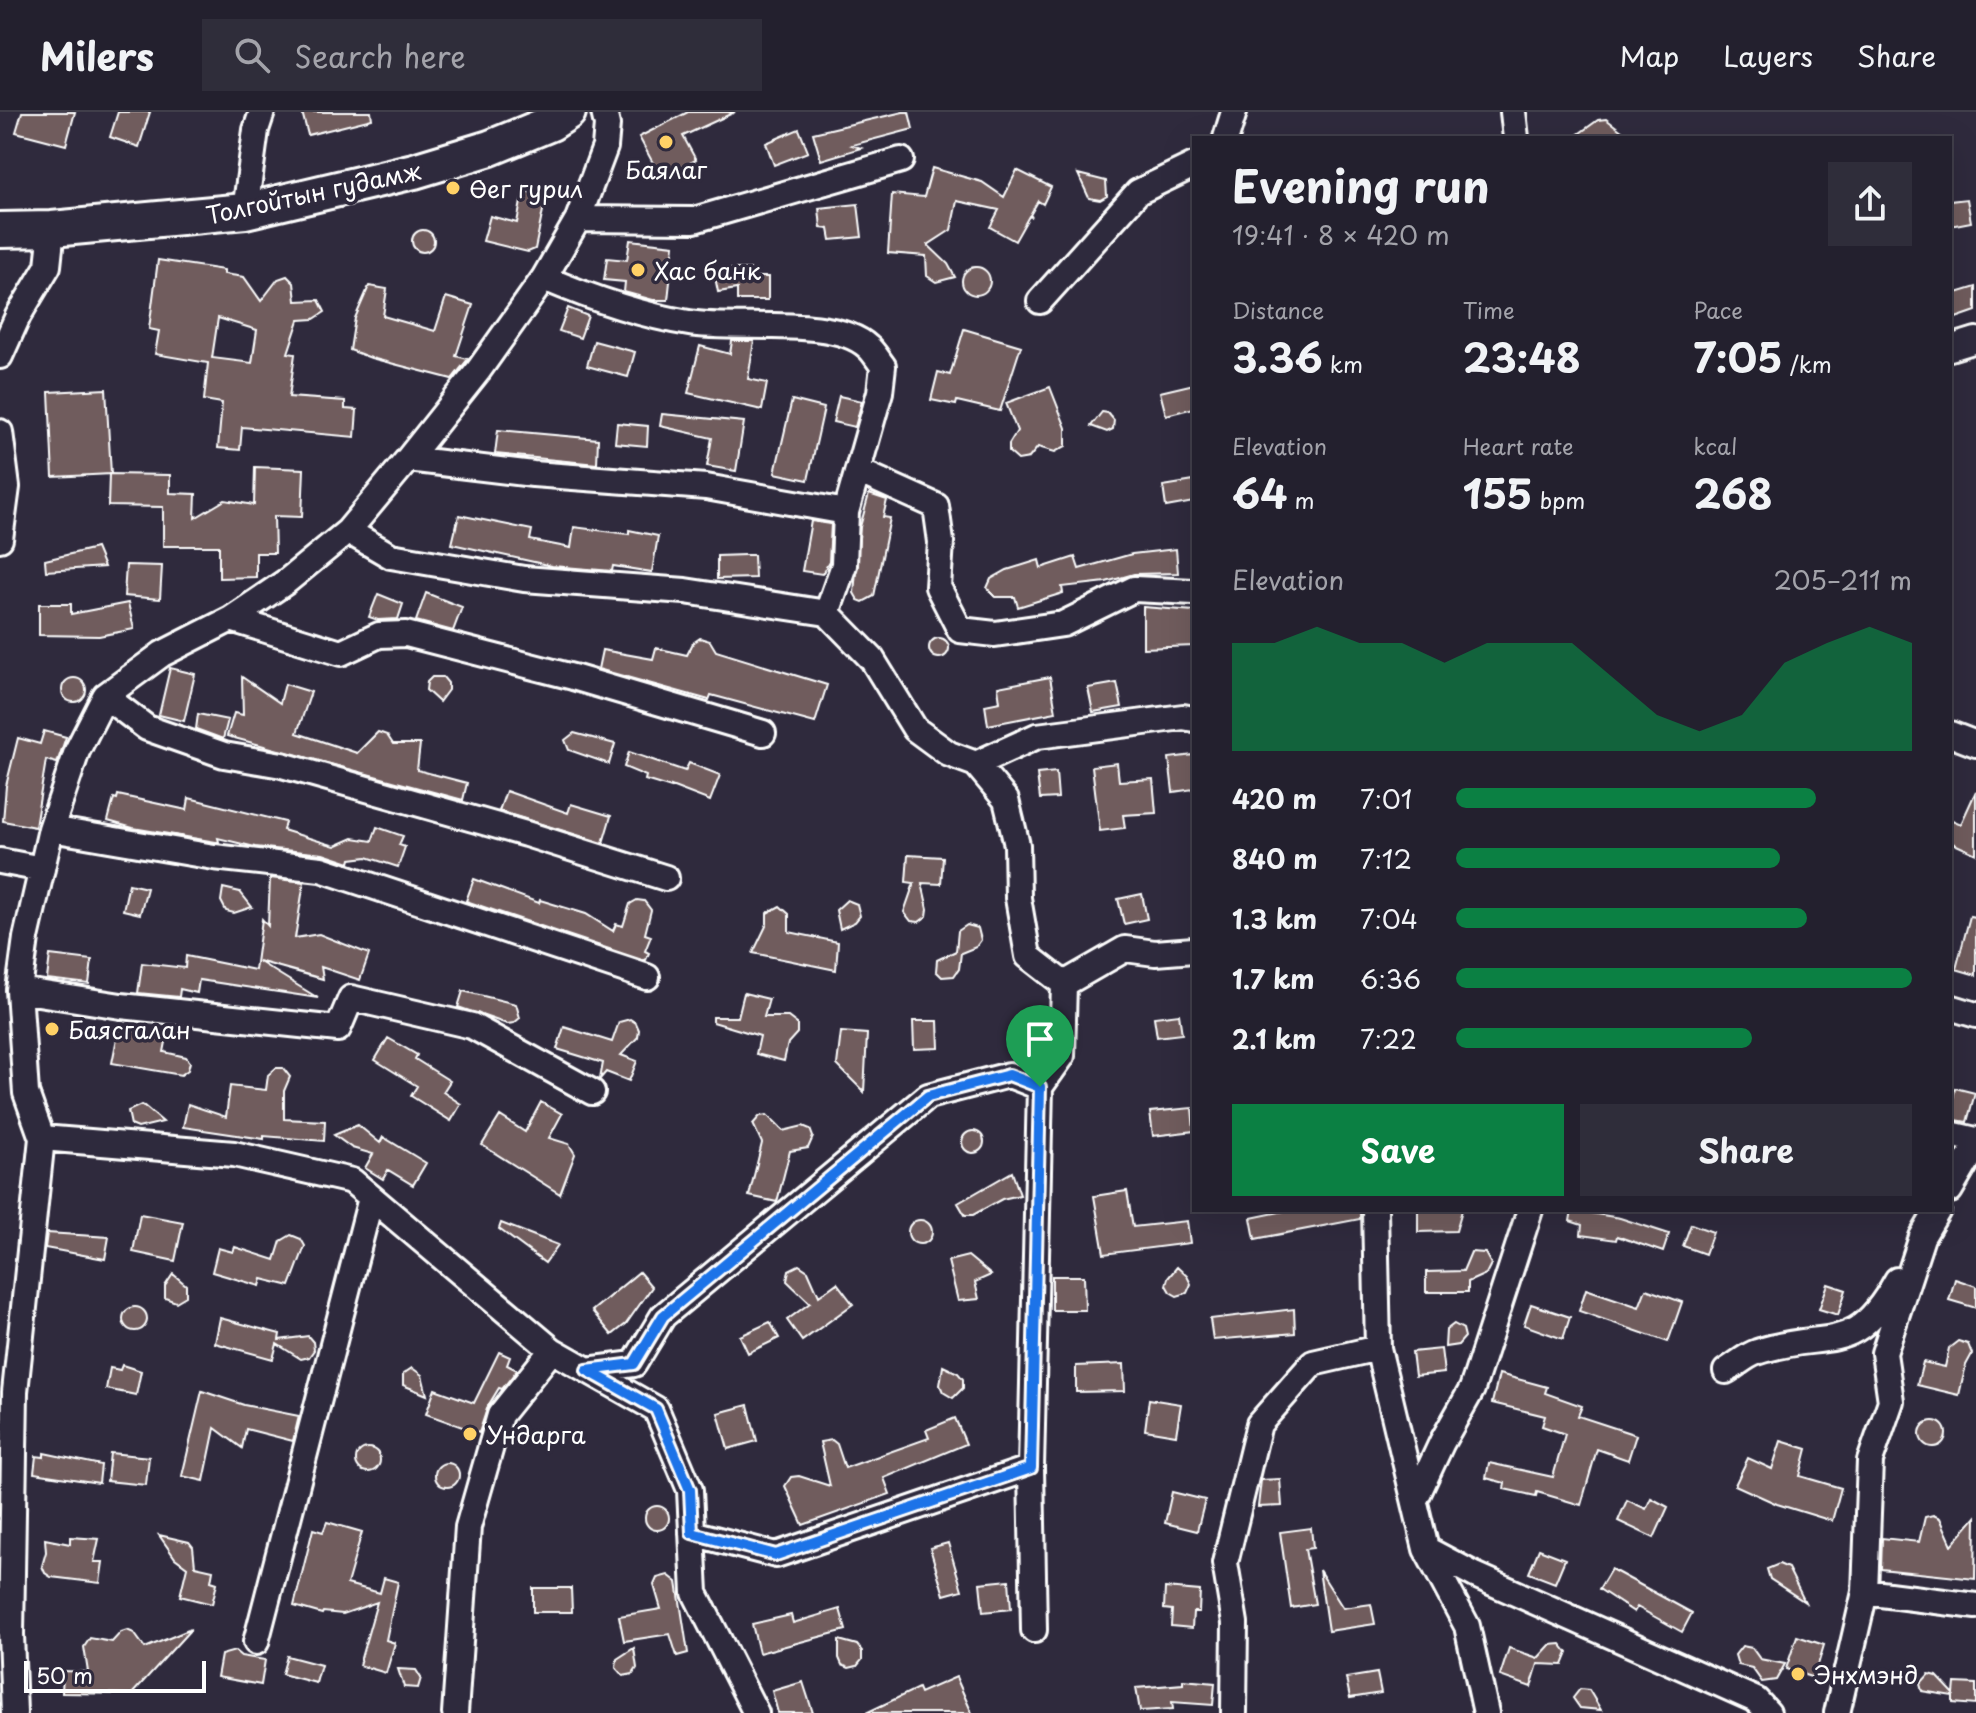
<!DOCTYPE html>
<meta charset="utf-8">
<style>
body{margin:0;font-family:"Playpen Sans",sans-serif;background:#2f2d3a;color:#f1f3f6;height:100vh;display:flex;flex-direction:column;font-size:30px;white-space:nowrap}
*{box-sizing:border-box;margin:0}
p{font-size:26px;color:#a3a3aa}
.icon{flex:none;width:44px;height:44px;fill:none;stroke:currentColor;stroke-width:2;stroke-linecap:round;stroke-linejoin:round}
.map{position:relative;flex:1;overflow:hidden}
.panel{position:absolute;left:1192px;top:24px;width:760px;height:1076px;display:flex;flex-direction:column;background:#23202e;border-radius:0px;box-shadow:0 8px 32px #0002,0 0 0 2px #403e4a}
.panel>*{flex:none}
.scale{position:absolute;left:24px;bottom:20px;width:182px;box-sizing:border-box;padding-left:8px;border:4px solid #fff;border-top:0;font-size:22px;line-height:28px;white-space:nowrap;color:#fff;-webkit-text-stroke:6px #2f2a3d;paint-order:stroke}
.pin{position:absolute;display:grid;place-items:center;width:68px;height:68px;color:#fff;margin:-82px -34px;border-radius:50% 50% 50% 0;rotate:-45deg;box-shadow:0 0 8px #0007}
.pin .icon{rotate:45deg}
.round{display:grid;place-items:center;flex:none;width:84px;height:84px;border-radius:0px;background:#2f2d3a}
.overview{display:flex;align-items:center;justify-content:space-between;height:136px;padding:0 40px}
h1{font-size:44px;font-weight:700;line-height:60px}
.figures{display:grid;grid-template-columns:repeat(3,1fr);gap:12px;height:136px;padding:8px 40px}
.figures div{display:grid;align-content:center}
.figures b{font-size:40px;font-weight:700}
.figures small{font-size:22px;font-weight:400}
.figures p{font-size:22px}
.chart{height:224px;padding:16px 40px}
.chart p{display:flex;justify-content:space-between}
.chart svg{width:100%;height:144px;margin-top:8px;fill:#0b8043;opacity:.7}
.cta{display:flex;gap:16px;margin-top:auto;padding:16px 40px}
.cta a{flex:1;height:92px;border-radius:0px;background:#0b8043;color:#fff;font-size:32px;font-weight:700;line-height:92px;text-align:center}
.cta a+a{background:#2f2d3a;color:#f1f3f6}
ul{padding:0 40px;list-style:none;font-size:26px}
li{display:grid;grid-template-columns:128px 96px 1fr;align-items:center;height:60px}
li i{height:20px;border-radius:10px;background:#0b8043}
header{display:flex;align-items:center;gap:48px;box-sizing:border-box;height:112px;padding:0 40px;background:#23202e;border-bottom:2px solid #403e4a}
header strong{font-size:38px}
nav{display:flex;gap:44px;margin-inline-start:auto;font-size:28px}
.search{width:560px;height:72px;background:#2f2d3a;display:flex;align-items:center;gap:20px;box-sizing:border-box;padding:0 28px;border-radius:0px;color:#a3a3aa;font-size:30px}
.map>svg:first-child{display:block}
</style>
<header>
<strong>Milers</strong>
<div class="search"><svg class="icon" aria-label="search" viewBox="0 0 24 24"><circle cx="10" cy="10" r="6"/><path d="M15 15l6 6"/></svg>Search here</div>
<nav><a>Map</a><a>Layers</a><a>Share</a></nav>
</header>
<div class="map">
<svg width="1976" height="1601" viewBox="0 0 1976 1601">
<rect width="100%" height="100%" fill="#2f2a3d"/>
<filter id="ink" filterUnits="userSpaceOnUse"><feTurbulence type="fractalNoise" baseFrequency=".0125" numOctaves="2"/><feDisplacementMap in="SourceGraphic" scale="16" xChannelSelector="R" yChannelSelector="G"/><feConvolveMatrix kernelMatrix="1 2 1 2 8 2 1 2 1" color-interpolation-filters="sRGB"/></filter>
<g filter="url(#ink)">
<path fill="#705c5d" stroke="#fff" stroke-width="2" fill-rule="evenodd" d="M22,0H75L66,33L16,20Z
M118,0H150L139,35L110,25Z
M302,0H371L372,7L308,23Z
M688,0H735L683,24L696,48L661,66L639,25Z
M903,0H909L913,17L852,33L861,36L821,48L813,21Z
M1606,7L1631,26H1573L1598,8Z
M799,17L808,40L774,53L766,31Z
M932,56L982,70L1004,85L1017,58L1051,75L1043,92L1038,89L1030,103L1032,105L1029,104L1015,129L990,115L999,98L957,89L951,118L928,133L948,152L955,165L936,170L927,164L926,144L888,141L892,82L924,85Z
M1078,62L1106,69L1107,84L1100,88L1089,86Z
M523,79L546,84L535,137L528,140L483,129L490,104L517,111Z
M1967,87L1971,110L1950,114V89Z
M858,92L862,125L831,128L829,117L821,116L819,96Z
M412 129a11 11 0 1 1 22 0a11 11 0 1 1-22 0Z
M630,128L674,133L668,188H653L624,180L625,170L604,168L607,146L627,148Z
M158,148L224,158V162L244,165L261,189L278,167L287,164L294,171L296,189L319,188L325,200L314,207L299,208L288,241L295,242L289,285L345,289V297L357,298L355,325L242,315L240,338L218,336L222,291L204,288L208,251L155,242L159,219L149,217ZM218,206L257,218L252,251L212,246Z
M962 169a14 14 0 1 1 28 0a14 14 0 1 1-28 0Z
M726,157H750V165H768V188H737V177L718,180L714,160Z
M369,174L387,177L383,204L435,219L446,185L473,193L456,244L468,247L452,267L371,246L350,238L355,206Z
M1976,175V199L1950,208V183Z
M568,196L588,204L580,226L559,219Z
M964,217L1021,234L1000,299L957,289L956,293L931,288L938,260L950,263Z
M594,229L635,240L628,265L587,254Z
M732,229H754L748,267L767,271L762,298L688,281L700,234L730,242Z
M1194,272V296L1166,303L1160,280Z
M1050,275L1066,316V334L1055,340L1038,335L1029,346L1018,348L1009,340V332L1017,319L1006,291Z
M106,277L111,362L53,365L49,280Z
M839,284L862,289L855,315L833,310Z
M792,288L824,296L808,368L775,361Z
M1102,300L1108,301L1114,308L1113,317L1107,320L1091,314Z
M662,302L744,310L736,359L707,354L712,326L660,314Z
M617,311L648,314L647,334L615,331Z
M498,318L598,327L597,352L495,342Z
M255,355L304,357L302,405L274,404L275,441H256V465L219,466V434H163V395L108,394L109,362L170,363V381L196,382L195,406L225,388L254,393Z
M1194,369V390L1166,395L1163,374Z
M869,382L887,388L883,405L890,406L874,484L863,490L858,488L854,481L860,415Z
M459,403L532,418L530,428L571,436L574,415L629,422V418L658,424L652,460L613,454L612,459L552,454L452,432Z
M811,409L831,412L829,450L822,462L802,459Z
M96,436L104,455L46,459L45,448Z
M1176,437L1178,461L1134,462L1106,470L1062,475L1063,481L1018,495L1015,485H995L987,476L991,467L1007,458L1039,448L1041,456L1075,445L1079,457L1132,442Z
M745,443H754L755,466L717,467V444Z
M126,453L162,454L160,487L124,484Z
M426,481L462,495L453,519L416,509Z
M378,482L403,492L398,507L378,508L369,505Z
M128,491L134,517L99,524L39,523V492H71V502Z
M1143,495L1194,499V534L1143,536Z
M929 536a10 10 0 1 1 20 0a10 10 0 1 1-20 0Z
M700,526L710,529L716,539L827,573L815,611L711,583L709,588L598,557L602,538L653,547L656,536L687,543L693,531Z
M170,556L195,562L184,609L159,603Z
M242,565L280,591L285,572L311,580L297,621L357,641L378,620L387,623L393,632H420L417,658L467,671L463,688L227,624L234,601L243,603Z
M432,565H443L448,571V578L439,590L426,578L427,570Z
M1050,565L1056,600L988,613L985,593L1000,590L998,575Z
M62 578a12 12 0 1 1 24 0a12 12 0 1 1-24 0Z
M1117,571L1122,595L1093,600L1088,576Z
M198,602L228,608L223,627L196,617Z
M44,619L66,625L57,651L46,648L35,715L3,709L6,674L18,626L40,632Z
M574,621L615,632L609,652L569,638L565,628Z
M629,640L685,659L689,651L720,663L710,689L671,674V676L645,668L646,664L624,655Z
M1194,643V677L1173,680L1169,646Z
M1117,651L1119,669L1153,667L1156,701L1123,703L1125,716L1100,719L1092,654Z
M1056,660L1058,686L1040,687L1037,662Z
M506,679L568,701L571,692L611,704L603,731L499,699Z
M1976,679V742L1950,730V707L1961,712Z
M118,683L187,698L189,686L285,710L283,718L335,734L353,726L372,729L377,715L403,724L399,733L405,735L398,755L367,745L351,747L350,751L323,742L255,735L218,726L219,730H216L133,716L108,709L114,686L117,687Z
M908,743L943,745L941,772L922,771L928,797L927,804L919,810L911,809L904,800L914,771L906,770Z
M270,766L304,770L295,826L319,822L369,842L360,868L321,855L323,867L258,849L318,886L199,868L197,881L180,877L179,885L138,881L142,851L185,856L186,844L255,858L262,807L268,814Z
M474,767L539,791L540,788L586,802L613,819L616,812L623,814L630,792L637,788L644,789L651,798L645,822L651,824L645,839L649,841L646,848H642L466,789Z
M129,772L147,776L140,802L123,798Z
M223,776L240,780L252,795L234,801L226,799L221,789Z
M1142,782L1147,807L1124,812L1118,787Z
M847,788L857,792L860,804L855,810L840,817L836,798Z
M780,794L789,802V820L838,830L836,858L753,841L767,812V801Z
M1970,804L1976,805V863L1956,857Z
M967,813L978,816L981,828L976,835L961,841L959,857L954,864L942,865L936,859L937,848L956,839L958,819Z
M50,843L92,848L89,872L47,867Z
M463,879L516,892L520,906L514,911L507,912L458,895Z
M744,881L769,887L764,905H788L797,912V921L788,931L784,949L756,942L760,924L713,910V905H738Z
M1179,902L1182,922L1157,925L1154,905Z
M630,907L636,911L639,918L638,925L621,943L637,949L629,969L606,960L600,967L603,951L557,937L564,915L612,930L619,910Z
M913,909H938L939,936L914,937Z
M119,916L167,925L164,940L186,945L190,950L188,958L181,963L112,951Z
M841,920L867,922L864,980L837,953Z
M388,926L417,943L415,947L450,969L443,980L461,992L451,1009L411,984L417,974L375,948Z
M276,956H283L290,965L284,979V1007L325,1009L324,1029L264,1024V1027L183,1015L188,992L226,1005L230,974L266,978L268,963Z
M1955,976L1975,981L1967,1010L1950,1007Z
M541,990L562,1002L549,1026L569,1032L575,1042L560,1082L482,1033L500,1004L525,1020Z
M141,993L144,994L163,1010L138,1016L131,1013L128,999Z
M1192,996L1194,1019L1153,1024L1150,1000Z
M767,1003L783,1019L803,1014L810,1017L813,1025L808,1036L790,1039L777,1090L749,1084L762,1031L753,1012L760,1004Z
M358,1013L380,1031L383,1025L426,1051L413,1073L388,1058L383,1067L365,1056L373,1042L352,1036L334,1023Z
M962 1030a11 11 0 1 1 22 0a11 11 0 1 1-22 0Z
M1012,1060L1020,1083L1002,1087L973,1103H965L958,1091Z
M1127,1079L1133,1115L1187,1109L1190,1131L1104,1142L1094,1084Z
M1289,1098H1360V1107L1255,1127L1251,1106Z
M1418,1098H1462L1456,1119L1418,1120Z
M1572,1098L1620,1106L1669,1122L1663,1140L1617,1124L1616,1128L1581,1123L1582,1113L1570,1109Z
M140,1102L183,1110L175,1149L133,1140Z
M908 1120a12 12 0 1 1 24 0a12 12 0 1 1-24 0Z
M501,1111L558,1133L545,1151L499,1117Z
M1691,1112L1713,1120L1705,1142L1683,1134Z
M47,1121L109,1125L105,1147L45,1136Z
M291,1123L301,1127L305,1134L290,1174L262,1167L260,1174L212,1160L218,1136L233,1140L235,1135L275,1148L281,1129Z
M1471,1140L1485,1141L1491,1152L1486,1162L1468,1170V1180H1426V1160L1463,1159Z
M968,1144L991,1163L975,1170L979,1187L958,1189L948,1149Z
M799,1153L808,1159L819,1184L837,1171L853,1192L802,1229L787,1208L810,1191L787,1169L789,1158Z
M1177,1155L1187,1164L1191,1172L1187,1181L1177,1184L1170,1180L1166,1173L1168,1166Z
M639,1160L652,1175L626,1212L612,1223L592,1199Z
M173,1162L186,1173V1184L176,1190L165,1186V1174Z
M1052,1164H1084L1085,1198H1052Z
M1955,1167L1976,1174V1196L1949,1188Z
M1828,1172L1846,1178L1838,1203L1819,1197Z
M1586,1177L1639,1195L1646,1177L1682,1190L1668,1230L1579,1199Z
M1531,1192L1570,1205L1563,1227L1524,1213Z
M123 1207a12 12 0 1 1 24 0a12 12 0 1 1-24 0Z
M1294,1197L1295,1221L1213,1228L1210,1207Z
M220,1206L280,1222L279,1228L308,1224L313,1230L314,1238L309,1245L301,1247L277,1232L273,1247L215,1231Z
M770,1210L779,1226L748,1241L740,1224Z
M1454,1212L1463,1217L1465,1225L1458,1233L1445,1235L1446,1218Z
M1958,1229L1968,1232L1972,1242L1966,1253L1959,1283L1917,1273L1923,1250L1945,1255L1949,1236Z
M1441,1237L1444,1261L1415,1264L1412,1240Z
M499,1240L510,1245L507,1253L517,1258L502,1277L499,1276L488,1294L479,1321L426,1302L435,1277L474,1291Z
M1124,1252L1125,1279L1076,1280V1254Z
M122,1253L141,1259L136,1283L106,1277L110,1256L120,1258Z
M943,1254L958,1261L963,1267V1276L953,1286L943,1280L940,1273Z
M412,1256L422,1263L427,1283L403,1273V1262Z
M1499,1262L1547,1275L1545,1281L1582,1294L1578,1304L1636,1323L1628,1348L1597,1337L1581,1393L1537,1380L1536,1384L1504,1377L1505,1371L1486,1366L1489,1351L1553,1365L1565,1322L1542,1314L1545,1304L1492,1291Z
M202,1279L244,1293L299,1304L293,1329L246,1317L242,1336L215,1316L204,1369L182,1364Z
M1149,1287L1181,1292L1176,1323L1145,1318Z
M748,1293L757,1329L728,1337L718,1301Z
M955,1306L966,1332L884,1366L890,1382L803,1413L785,1374L791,1365L799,1364L830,1374L820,1330L832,1328L837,1332L845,1356L929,1326L926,1318Z
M1920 1322a13 13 0 1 1 26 0a13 13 0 1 1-26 0Z
M1781,1329L1807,1337L1800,1364L1841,1376L1832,1409L1777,1392L1735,1373L1748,1346L1772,1357Z
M356 1348a12 12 0 1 1 24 0a12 12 0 1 1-24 0Z
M44,1341L101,1353L99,1371L34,1361L36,1344L44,1345Z
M110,1341L149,1345L146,1373L107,1369Z
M435 1363a12 12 0 1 1 24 0a12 12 0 1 1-24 0Z
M1280,1367L1282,1394L1258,1395L1261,1368Z
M1172,1380L1205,1388L1197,1419L1165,1411Z
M1651,1386L1668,1395L1654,1426L1618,1409L1627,1388L1646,1397Z
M645 1406a12 12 0 1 1 24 0a12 12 0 1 1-24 0Z
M1933,1403L1940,1406L1952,1433L1976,1405L1975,1467L1881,1457L1882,1426L1919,1430L1925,1405Z
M327,1410L362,1420L347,1472L380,1481L384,1466L398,1470L386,1528L395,1531L386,1561L359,1553L377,1490L343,1502L323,1500L322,1502L294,1494L313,1417L323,1420Z
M1311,1416L1313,1436L1305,1437L1315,1492L1291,1496L1280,1420Z
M159,1423L189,1430L193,1435L195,1454L213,1458L211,1469L217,1471L212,1492L180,1484L187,1455L175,1446Z
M70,1425L99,1427L94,1450H103L100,1471L51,1465L45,1461L42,1454L46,1440L45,1427L70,1432Z
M948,1431L962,1478L944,1483L930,1436Z
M1539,1437L1565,1447L1555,1471L1529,1461Z
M1779,1452L1788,1456L1805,1490L1770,1467L1767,1457Z
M1611,1457L1692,1501L1682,1520L1637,1495L1634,1500L1599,1477Z
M1319,1458L1343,1496L1371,1492L1375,1512L1328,1519Z
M668,1463L677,1470L688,1541L677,1544L670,1522L624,1529L619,1504L661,1497L654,1473L657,1466Z
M1009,1468L1011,1497L983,1500L980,1471Z
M533,1476H571L572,1500H533Z
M1165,1476L1200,1479L1199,1500H1193L1192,1516L1171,1514L1172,1498L1164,1497Z
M840,1497L846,1518L759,1541L752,1512L791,1503L793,1511Z
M191,1517L132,1582L62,1581L63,1559L88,1560L84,1535L90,1526L112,1530L121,1520L127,1518L134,1521L145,1536Z
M1797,1524L1824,1533L1814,1566L1786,1557Z
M839,1528L857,1533L862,1539V1548L857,1554L849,1556L842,1553L839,1546Z
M1561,1532L1568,1541L1563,1553L1538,1552L1531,1575L1500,1564L1509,1536L1538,1546L1550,1533Z
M1742,1534L1752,1536L1760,1547L1785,1552L1776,1568L1762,1570L1752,1556L1738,1553L1735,1543Z
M634,1536L637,1556L633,1562L623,1564L616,1556L617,1547Z
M235,1539L241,1544L265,1548L261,1573L217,1565L221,1543Z
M287,1544L321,1553L316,1571L282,1562Z
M398,1557L416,1558L421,1566L418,1576L404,1575Z
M1377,1561L1381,1581L1350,1586L1346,1566Z
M1929,1562L1937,1564L1954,1582L1955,1571L1976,1572V1593L1953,1591V1584L1922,1579L1920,1572Z
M956,1565L972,1601H866L918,1576L920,1581Z
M1183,1568L1215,1571L1213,1593L1172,1590L1173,1597L1140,1599L1136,1576L1183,1572Z
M803,1570L813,1601H778L772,1579Z
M1580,1577L1589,1578L1601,1598L1580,1596L1573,1586Z"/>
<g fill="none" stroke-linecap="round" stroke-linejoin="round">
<defs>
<path id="minor" d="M1513,0L1516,26
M1226,26L1234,0
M245,99L256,18L262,0
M578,107L694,108L901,48
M544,166C591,186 639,203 689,211C734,219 835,203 868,235C874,240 878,248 883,254L880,280L846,400L844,453L827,501L872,547L915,617L949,642L976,652L1006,688L1017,733L1018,786L1028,844L1064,872
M1040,189L1138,80L1194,53
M1950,236L1976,228
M0,244L18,204L48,154L52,117
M0,320L7,375L0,427
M408,347L533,362L706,375L846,400
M858,359L936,394L941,430L938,475L960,518L995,522L1063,512L1134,477L1194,480
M348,419L391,444L524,467L685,479L827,501
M231,507L341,541L379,523L406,522L573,565L763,621
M105,584L147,616L224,643L282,653L526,722L666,766
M1950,622L1976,632
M976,652L1037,624L1183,605L1194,607
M51,717L214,745L321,757L647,865
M0,749L42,757
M19,878L121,894L338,917L351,886L472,914L592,980
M1950,895L1976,903
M1950,1022L1976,1028
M42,1026L234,1042L352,1069L552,1238L656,1297L690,1378L695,1481L756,1601
M1950,1078L1976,1034
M1375,1098L1378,1236L1426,1437L1475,1463L1756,1588L1768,1601
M587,1258L634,1252L663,1204L928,984L1009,963L1040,975
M1726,1259C1736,1253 1747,1243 1757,1240C1828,1216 1853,1248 1897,1168
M1415,1388L1442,1330L1472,1277L1530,1098
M692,1421L776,1443L1031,1356
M1426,1437L1467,1514L1486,1601
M1865,1480L1976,1494
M1034,1518L1031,1356L1040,975L1062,944L1064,872L1125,837L1155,841L1194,838
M256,1530L371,1086
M14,1601L11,1522L15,1280L42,1026L26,981L19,878L26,826L51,717L77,639L105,584L162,542L231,507L287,469L348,419L408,347L478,259L544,166L578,107L605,35L607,13L604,0
M455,1601L468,1415L500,1303L552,1238
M1234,1601L1235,1511L1225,1451L1259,1312L1313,1251L1378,1236
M1837,1601L1865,1480L1870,1349L1891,1289L1884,1241L1922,1125L1938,1098"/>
<path id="secondary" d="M0,118L52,117L245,99L414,59L490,36L551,11L568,0"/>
</defs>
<use href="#minor" stroke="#fff" stroke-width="30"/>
<use href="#secondary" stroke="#fff" stroke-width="40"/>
<use href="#minor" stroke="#2f2a3d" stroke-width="24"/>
<use href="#secondary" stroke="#2f2a3d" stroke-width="34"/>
</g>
</g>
<g fill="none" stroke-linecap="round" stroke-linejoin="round" filter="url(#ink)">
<defs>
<path id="route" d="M1009,963L1040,975L1031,1356L776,1443L692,1421L690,1378L656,1297L587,1258L634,1252L663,1204L928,984Z"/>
</defs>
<use href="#route" stroke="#fff" stroke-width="16"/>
<use href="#route" stroke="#1a73e8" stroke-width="10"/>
</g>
<g fill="#ffd166" stroke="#2f2a3d" stroke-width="3">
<circle cx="666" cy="30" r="8"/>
<circle cx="453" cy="76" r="8"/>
<circle cx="638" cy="158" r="8"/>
<circle cx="52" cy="917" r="8"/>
<circle cx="470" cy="1322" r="8"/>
<circle cx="1798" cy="1562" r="8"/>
</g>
<g text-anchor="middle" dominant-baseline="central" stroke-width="7" stroke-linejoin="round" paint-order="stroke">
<g font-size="24" fill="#fff" stroke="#2f2a3d" text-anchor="start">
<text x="666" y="57" text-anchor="middle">Баялаг</text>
<text x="469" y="76">Өег гурил</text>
<text x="654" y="158">Хас банк</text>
<text x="68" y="917">Баясгалан</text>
<text x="486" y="1322">Ундарга</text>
<text x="1814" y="1562">Энхмэнд</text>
</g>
<g font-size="24" fill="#fff" stroke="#2f2a3d">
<text transform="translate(313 80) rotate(-12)">Толгойтын гудамж</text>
</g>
</g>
</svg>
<div class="scale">50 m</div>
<div class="pin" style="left:1040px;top:975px;background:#1e9e55"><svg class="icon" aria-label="arrive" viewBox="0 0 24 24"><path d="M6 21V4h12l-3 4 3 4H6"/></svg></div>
<section class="panel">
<div class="overview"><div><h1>Evening run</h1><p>19:41 · 8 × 420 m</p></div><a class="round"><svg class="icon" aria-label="share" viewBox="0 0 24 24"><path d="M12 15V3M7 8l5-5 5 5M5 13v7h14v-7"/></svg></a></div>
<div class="figures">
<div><p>Distance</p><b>3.36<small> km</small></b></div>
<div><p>Time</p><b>23:48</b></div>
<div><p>Pace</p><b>7:05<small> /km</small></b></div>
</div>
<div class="figures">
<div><p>Elevation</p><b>64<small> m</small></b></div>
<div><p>Heart rate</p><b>155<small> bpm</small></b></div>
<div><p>kcal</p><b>268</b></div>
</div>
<div class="chart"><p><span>Elevation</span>205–211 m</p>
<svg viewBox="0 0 160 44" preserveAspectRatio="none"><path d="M0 44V11L10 11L20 6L30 11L40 11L50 17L60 11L70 11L80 11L90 22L100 33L110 38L120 33L130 17L140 11L150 6L160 11V44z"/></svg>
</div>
<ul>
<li><b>420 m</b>7:01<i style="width:79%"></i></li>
<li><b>840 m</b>7:12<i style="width:71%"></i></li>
<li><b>1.3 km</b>7:04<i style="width:77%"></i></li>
<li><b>1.7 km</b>6:36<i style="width:100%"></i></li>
<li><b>2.1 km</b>7:22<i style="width:65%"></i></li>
</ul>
<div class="cta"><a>Save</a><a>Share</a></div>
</section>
</div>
